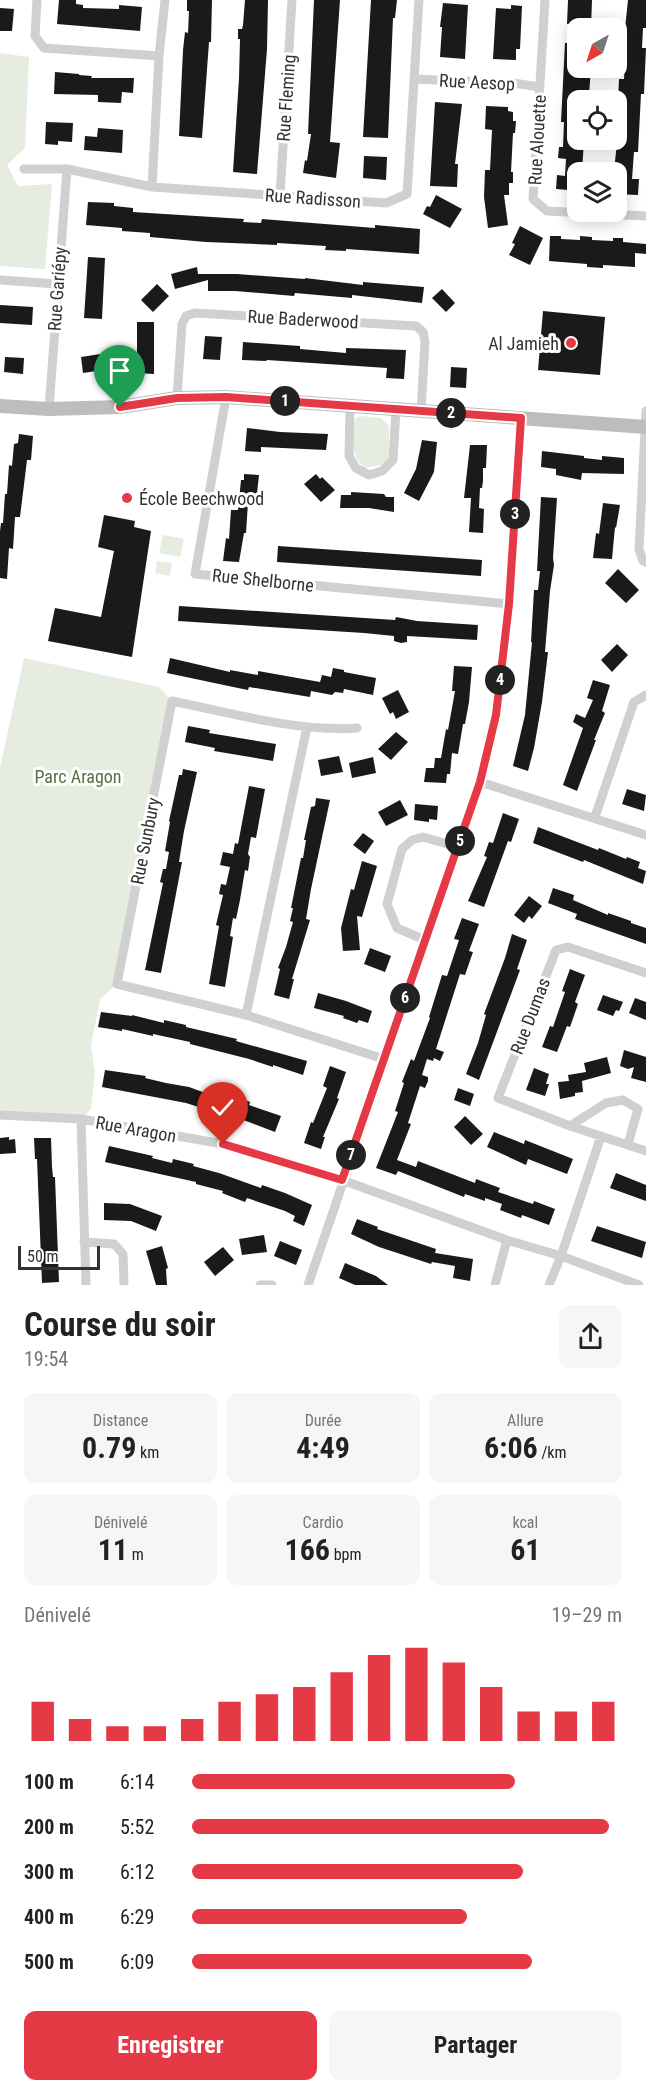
<!DOCTYPE html>
<html lang="fr">
<meta charset="utf-8">
<style>
body{margin:0;font-family:"Roboto Condensed",sans-serif;background:#f6f6f6;color:#222;height:100vh;display:flex;flex-direction:column;font-size:22px;white-space:nowrap}
*{box-sizing:border-box;margin:0}
p{font-size:20px;color:#767676}
.icon{flex:none;width:33px;height:33px;fill:none;stroke:currentColor;stroke-width:2;stroke-linecap:round;stroke-linejoin:round}
.map{position:relative;height:1285px;overflow:hidden}
.panel{display:flex;flex-direction:column;background:#fff;flex:1}
.panel>*{flex:none}
.needle{width:39px;rotate:219deg}
.buttons{position:absolute;left:567px;top:18px;display:grid;gap:12px}
.buttons a{display:grid;place-items:center;width:60px;height:60px;border-radius:12px;background:#fff;box-shadow:0 3px 15px #0003;font-size:30px}
.scale{position:absolute;left:18px;bottom:15px;width:82px;box-sizing:border-box;padding-left:6px;border:3px solid #333;border-top:0;font-size:16px;line-height:21px;white-space:nowrap;color:#333;-webkit-text-stroke:4px #fff;paint-order:stroke}
.pin{position:absolute;display:grid;place-items:center;width:51px;height:51px;color:#fff;margin:-62px -26px;border-radius:50% 50% 50% 0;rotate:-45deg;box-shadow:0 0 6px #0007}
.pin .icon{rotate:45deg}
.km{position:absolute;width:30px;height:30px;margin:-15px;border-radius:50%;background:#222;color:#fff;font-size:16px;line-height:30px;text-align:center}
.round{display:grid;place-items:center;flex:none;width:63px;height:63px;border-radius:12px;background:#f6f6f6}
.summary{display:flex;align-items:center;justify-content:space-between;height:102px;padding:0 24px}
h1{font-size:33px;font-weight:700;line-height:45px}
.stats{display:grid;grid-template-columns:repeat(3,1fr);gap:9px;height:102px;padding:6px 24px}
.stats div{display:grid;align-content:center;border-radius:12px;background:#f6f6f6;text-align:center}
.stats b{font-size:30px;font-weight:700}
.stats small{font-size:16px;font-weight:400}
.stats p{font-size:16px}
.chart{height:168px;padding:12px 24px}
.chart p{display:flex;justify-content:space-between}
.chart svg{width:100%;height:108px;margin-top:6px;stroke:#e63946;stroke-width:6}
.primary-button{display:flex;gap:12px;margin-top:auto;padding:12px 24px}
.primary-button a{flex:1;height:69px;border-radius:12px;background:#e63946;color:#fff;font-size:24px;font-weight:700;line-height:69px;text-align:center}
.primary-button a+a{background:#f6f6f6;color:#222}
ul{padding:0 24px;list-style:none;font-size:20px}
li{display:grid;grid-template-columns:96px 72px 1fr;align-items:center;height:45px}
li i{height:15px;border-radius:8px;background:#e63946}
.map>svg:first-child{display:block}
</style>
<div class="map">
<svg width="646" height="1285" viewBox="0 0 646 1285">
<rect width="100%" height="100%" fill="#fff"/>
<path fill="#e6ecdf" d="M0,53L29,57L25,148L7,165L18,186L52,184L45,269L0,266Z
M361,416L381,418L389,426V455L387,461L381,465L365,468C350,455 354,442 354,423L356,418Z
M163,535L184,539L180,557L159,553Z
M157,561L172,563L170,576L155,573Z
M24,658L159,687L172,701L117,984L100,999L91,1046L95,1072L91,1109L81,1119L0,1115V768Z"/>
<path fill="#1a1a1a" d="M59,0H76V4L83,5V8L119,9V5L142,7L140,31L57,24Z
M187,0H212L211,42H209L202,138L179,136L183,50L185,32L188,33L189,11H187Z
M245,0H268L267,49L257,174L233,172L239,78L240,39H238V29H242L243,25Z
M314,0H340L330,142L340,143L336,178L303,173L305,160L307,161L311,134H308Z
M371,0H397L395,18H393L388,138L363,137Z
M568,0H592L591,28H578V68H591L589,95L578,94V140H584L582,172H578V187L568,186V190L556,189L557,175L565,176L566,159L558,158L559,147H563L564,122H561L565,43H569L570,24H567Z
M628,0H646V28H643L642,48H646L644,94H641L638,152H634L632,179H639L638,195L616,194V172H614L621,101L618,100L619,79H624L626,38H624Z
M443,3L468,5L465,59L440,57L442,27H440Z
M511,5L522,6L520,49H516V60L493,59L496,8L511,9Z
M0,8L14,9L12,31H0Z
M55,72L79,74V75L92,76L91,78H134L133,93L122,92L121,103L98,102V95L54,94Z
M435,102L462,104L455,164H458L457,187L430,186Z
M486,106L508,107V111L513,112V121H516L515,133H513L511,172H513V183H509V195H504L508,225L488,228L484,197L485,170H490L492,130L485,129Z
M46,122L73,123L72,142L58,141V145L45,144Z
M98,128L123,130L122,153L84,150L85,136L97,137Z
M364,156L387,157L386,180L363,178Z
M436,195L462,209L450,228L423,214L427,206L430,207Z
M88,202L114,203V206L133,208V212L244,219L243,222L261,223L262,219L375,228V225L420,229L419,254L346,249V251L325,250L326,246L277,243V245L206,242L150,237V233L122,231V228L86,225Z
M520,226L543,238L530,265L509,255L515,244L512,243Z
M550,236H561V239L580,240V236L592,237V240L613,241V238H623V242L646,244V254L635,253V267L603,265V268L587,267V264L549,261Z
M88,257L105,258L102,319L84,318Z
M197,267L198,274H237L305,279V278L363,285V282L424,287L422,303L352,295V298L295,293L294,296L235,291H208V280L175,289L171,274Z
M157,284L169,296L153,312L141,300Z
M442,289L455,303L446,312L432,298Z
M0,305L33,307L32,325L0,323Z
M543,311L605,317L600,375L538,370Z
M137,322H154V374L137,373Z
M205,336L222,337L220,360L203,359Z
M243,342L300,346V349L346,353V348L406,350L404,379L386,378L387,368L267,360L266,361L242,360Z
M107,353L110,369L83,373L81,357Z
M5,357L24,358L23,374L4,372Z
M451,367L467,368L466,388L450,387Z
M247,428L280,432L328,434L326,450L261,447V452L245,451Z
M19,434L33,436L31,460H27L20,517H15L13,549L9,548L7,579L0,578V531L1,523H3L5,494H7L9,465L12,466L14,444L18,443Z
M422,440L437,442L434,472L419,501L404,493L416,469Z
M470,445H487L486,468H483V481L482,488H480L479,508L484,509L483,533L469,532L471,498H464Z
M542,451L584,456V458L602,460V456L624,458V474L582,473L581,480L556,475V469L541,467Z
M244,474L259,475L256,503H248L246,533H244L239,562L223,561L226,538L229,539L231,510H238L241,480H244Z
M316,474L320,479L322,477L335,490L321,502L304,484Z
M351,492L384,494L386,497H394V512L369,508H340L341,495H351Z
M541,497L557,498L553,558L554,565L550,591L545,652H548L542,702L534,748L528,771L513,766L525,715L532,642H531L534,590H538L540,571H537Z
M603,503L620,505L616,528L615,527L612,559L593,558L596,533L599,534Z
M104,515L135,521L134,527L151,531L132,657L48,641L55,608L101,617L114,551L98,547Z
M278,546L482,560L481,576L277,562Z
M618,569L639,590L626,603L605,583Z
M179,606L395,620L396,617L417,621L478,625L477,640L407,636V642L401,643L394,641V636L364,633L178,621Z
M617,644L628,655L612,672L601,660Z
M170,658L230,672V670L258,675V671L320,682L322,675L331,677L333,668L344,670V672L376,678L373,695L344,689L343,693L335,692L332,695L311,691L310,697L249,687L248,690L238,688L167,673Z
M454,666L472,667L469,702L465,724H463L458,754L452,753L450,774H447L446,783L424,782L426,768H434L435,758H441L446,729L448,730L455,691H452Z
M593,680L610,685L602,711L605,713L594,740H596L577,791L563,785L583,728L573,722L576,714L585,718L593,700L587,698Z
M398,690L409,712L396,719L393,712L390,714L382,698Z
M188,726L210,730L209,733L276,744L273,761L214,751L215,748L185,742Z
M396,732L408,742L391,760L378,749Z
M339,756L343,772L321,776L318,760Z
M373,757L376,773L352,778L349,763Z
M183,769L197,772L184,831L179,862H182L161,973L145,970L163,883L160,882L163,869H166L169,852L165,851L170,822L169,821L179,775H182Z
M249,786L265,789L256,838L251,837L248,854L250,857L248,871L245,870L240,900L236,919L233,918L230,936L233,937L225,987L209,984L219,926L216,925L223,895L219,894L221,884L226,885L230,867L220,865L223,852L233,854L235,843L238,844Z
M627,789L646,795L644,811L622,804Z
M316,798L330,800L311,889L306,919L310,920L292,979H294L289,999L274,995L280,969L278,968L286,947L293,922L290,921L293,908H291L301,858H303L306,840H304L311,807L315,806Z
M400,800L408,815L386,826L378,812Z
M415,804L438,806L437,820L429,819V822L414,820Z
M503,813L519,819L511,842L508,841L484,907L468,901L487,857L484,856L489,842L493,843Z
M538,827L598,850L599,848L626,859L627,857L640,862L638,868L646,871L643,884L584,860L583,862L533,843Z
M363,833L374,841L365,854L353,845Z
M362,861L377,866L362,917L357,916L360,950L343,951L341,928L351,889L354,890Z
M553,888L574,895L573,900L608,915V913L631,921V923L646,928V944L575,919L577,914L548,903Z
M529,896L542,906L532,919L529,916L524,923L514,915Z
M462,918L479,924L469,951L473,952L465,975L460,974L436,1049L444,1052L440,1061L434,1058L433,1061L427,1059L422,1075L428,1077V1081L425,1088L420,1086L408,1123L411,1124L397,1160L416,1167L418,1161L475,1183L476,1179L500,1188L498,1192L533,1204L534,1201L555,1209L549,1225L522,1215L521,1218L500,1210L502,1204L485,1198V1201L465,1194L464,1197L398,1171L396,1175L376,1168L398,1112L395,1111L404,1083L402,1082L411,1059L414,1061L430,1018L429,1017L442,975L447,976L459,940L454,939Z
M512,934L527,940L517,969L520,970L479,1080L466,1074L478,1043L486,1015L484,1014L505,958Z
M370,948L391,956L385,972L364,964Z
M570,969L585,975L575,1002L578,1004L570,1027L567,1026L557,1052L542,1047L550,1026L553,1027L565,992L562,991Z
M318,993L346,1001L372,1011L368,1023L359,1020L357,1023L343,1018L344,1016L314,1008Z
M603,995L623,1002L619,1011L616,1010L613,1016L597,1010Z
M635,998L646,1002V1020L629,1013Z
M101,1012L132,1016V1015L164,1023V1020L186,1025V1027L237,1039L236,1041L307,1061L303,1075L273,1065V1067L249,1059L190,1044V1042L153,1034V1036L122,1029V1031L98,1027Z
M624,1050L646,1057V1082L631,1078L634,1067L628,1069L620,1066Z
M607,1057L611,1073L582,1081L583,1092L575,1093V1096L560,1099L558,1082L569,1081L568,1075L586,1072L584,1063Z
M330,1066L346,1072L337,1098L339,1099L323,1137H325L321,1149L304,1143L311,1122L313,1123L327,1088L323,1086Z
M534,1068L549,1074L546,1084H549L545,1096L526,1090Z
M105,1070L146,1076L145,1078L166,1083L189,1087L227,1101L229,1094L250,1102L249,1105L281,1116L275,1132L238,1118L237,1119L186,1103L102,1087Z
M458,1088L474,1094L470,1106L454,1100Z
M465,1116L483,1134L471,1145L454,1127Z
M494,1132L524,1144L525,1140L573,1159L567,1174L528,1159L526,1165L487,1147Z
M9,1137V1140L15,1139L16,1153L0,1154V1138Z
M34,1138H51L52,1167L53,1177H55L59,1282L42,1283L37,1159H35Z
M109,1146L153,1156L152,1158L172,1163L173,1159L194,1164L193,1166L219,1173L261,1188L262,1185L285,1193L312,1205L304,1226L293,1221L295,1216L285,1211L247,1198L245,1202L222,1193L223,1191L196,1184V1182L105,1162Z
M616,1173L646,1185V1201L610,1188Z
M104,1203L130,1204L162,1216L156,1231L131,1221L104,1220Z
M357,1219L378,1227L377,1229L436,1249L435,1253L473,1259L470,1281L453,1278L455,1266L432,1262L431,1264L379,1247L351,1234Z
M597,1226L646,1242L642,1258L591,1241Z
M264,1235L267,1252L242,1255L239,1239Z
M280,1241L302,1250L296,1265L274,1256Z
M162,1246L168,1268L166,1269L167,1285H156L146,1251Z
M223,1247L234,1260L215,1276L204,1262Z
M345,1263L376,1276L388,1285H355L339,1278Z"/>
<g fill="none" stroke-linecap="round" stroke-linejoin="round">
<path stroke="#d0d0d0" stroke-width="9" d="M37,0L35,36L44,48L159,56
M545,0L533,199L547,211L646,216
M414,79L513,83L540,87
M24,169H67L152,187L386,203L407,194L419,0
M152,187L159,56L165,0
M280,195L292,0
M0,280L57,284
M226,397L195,574L509,604
M177,398L182,324L186,316L195,313L416,326L423,332L425,342L421,411
M350,406L349,456L356,468L369,475L382,471L393,460L396,409
M49,409L67,169
M646,411L639,549L643,561L646,562
M357,728C296,732 232,713 172,701L117,984L246,1015L384,1059
M480,782L646,835
M595,817L634,702L646,695
M425,940L397,928L387,904L402,849L412,840L423,837L458,847
M646,973L568,947L556,950L498,1098L570,1126L646,1151
M246,1015L307,727
M0,1115L81,1119L223,1144L342,1180L507,1240L561,1256L639,1285
M81,1119L86,1285
M570,1126L606,1103L623,1100L638,1109L628,1144
M84,1242L114,1244L123,1254L124,1285
M260,1285H272
M308,1285L480,782L496,715L509,604L521,418
M495,1285L507,1240
M549,1285L561,1256L601,1136"/>
<path stroke="#bdbdbd" stroke-width="14" d="M0,406L49,409L120,407L177,398L226,397L646,427"/>
</g>
<g fill="none" stroke-linecap="round" stroke-linejoin="round">
<defs>
<path id="route" d="M120,407L177,398L226,397L521,418L509,604L496,715L480,782L342,1180L223,1144"/>
</defs>
<use href="#route" stroke="#fff" stroke-width="12"/>
<use href="#route" stroke="#e63946" stroke-width="8"/>
</g>
<g fill="#e63946" stroke="#fff" stroke-width="2">
<circle cx="571" cy="343" r="6"/>
<circle cx="127" cy="498" r="6"/>
</g>
<g text-anchor="middle" dominant-baseline="central" stroke-width="6" stroke-linejoin="round" paint-order="stroke">
<g font-size="18" fill="#333" stroke="#fff">
<text transform="translate(477 82) rotate(3)">Rue Aesop</text>
<text transform="translate(286 98) rotate(-86)">Rue Fleming</text>
<text transform="translate(537 140) rotate(-87)">Rue Alouette</text>
<text transform="translate(313 198) rotate(4)">Rue Radisson</text>
<text transform="translate(57 289) rotate(-86)">Rue Gariépy</text>
<text transform="translate(303 319) rotate(3)">Rue Baderwood</text>
<text transform="translate(263 580) rotate(6)">Rue Shelborne</text>
<text transform="translate(145 841) rotate(-79)">Rue Sunbury</text>
<text transform="translate(530 1016) rotate(-69)">Rue Dumas</text>
<text transform="translate(136 1129) rotate(10)">Rue Aragon</text>
</g>
<g font-size="18" fill="#333" stroke="#fff" text-anchor="end">
<text x="559" y="343">Al Jamieh</text>
<text x="139" y="498" text-anchor="start">École Beechwood</text>
</g>
<g font-size="18" fill="#56703f" stroke="#fff">
<text x="78" y="776">Parc Aragon</text>
</g>
</g>
</svg>
<div class="buttons">
<a><svg class="needle" viewBox="-14 -14 28 28"><path d="M0-13l5 13h-10z" fill="#e53935"/><path d="M0 13l5-13h-10z" fill="#767676"/></svg></a>
<a><svg class="icon" aria-label="locate" viewBox="0 0 24 24"><circle cx="12" cy="12" r="6"/><path d="M12 2v4M12 18v4M2 12h4M18 12h4"/></svg></a>
<a><svg class="icon" aria-label="layers" viewBox="0 0 24 24"><path d="M12 4l9 5-9 5-9-5zM3 14l9 5 9-5"/></svg></a>
</div>
<div class="scale">50 m</div>
<div class="pin" style="left:120px;top:407px;background:#1e9e55"><svg class="icon" aria-label="arrive" viewBox="0 0 24 24"><path d="M6 21V4h12l-3 4 3 4H6"/></svg></div>
<div class="pin" style="left:223px;top:1144px;background:#d93025"><svg class="icon" aria-label="check" viewBox="0 0 24 24"><path d="M5 12l5 5 9-10"/></svg></div>
<b class="km" style="left:285px;top:401px">1</b>
<b class="km" style="left:451px;top:413px">2</b>
<b class="km" style="left:515px;top:514px">3</b>
<b class="km" style="left:500px;top:680px">4</b>
<b class="km" style="left:460px;top:841px">5</b>
<b class="km" style="left:405px;top:998px">6</b>
<b class="km" style="left:351px;top:1155px">7</b>
</div>
<section class="panel">
<div class="summary"><div><h1>Course du soir</h1><p>19:54</p></div><a class="round"><svg class="icon" aria-label="share" viewBox="0 0 24 24"><path d="M12 15V3M7 8l5-5 5 5M5 13v7h14v-7"/></svg></a></div>
<div class="stats">
<div><p>Distance</p><b>0.79<small> km</small></b></div>
<div><p>Durée</p><b>4:49</b></div>
<div><p>Allure</p><b>6:06<small> /km</small></b></div>
</div>
<div class="stats">
<div><p>Dénivelé</p><b>11<small> m</small></b></div>
<div><p>Cardio</p><b>166<small> bpm</small></b></div>
<div><p>kcal</p><b>61</b></div>
</div>
<div class="chart"><p><span>Dénivelé</span>19–29 m</p>
<svg viewBox="0 0 160 44" preserveAspectRatio="none"><path d="M5 44V28M15 44V35M25 44V38M35 44V38M45 44V35M55 44V28M65 44V25M75 44V22M85 44V16M95 44V9M105 44V6M115 44V12M125 44V22M135 44V32M145 44V32M155 44V28"/></svg>
</div>
<ul>
<li><b>100 m</b>6:14<i style="width:75%"></i></li>
<li><b>200 m</b>5:52<i style="width:97%"></i></li>
<li><b>300 m</b>6:12<i style="width:77%"></i></li>
<li><b>400 m</b>6:29<i style="width:64%"></i></li>
<li><b>500 m</b>6:09<i style="width:79%"></i></li>
</ul>
<div class="primary-button"><a>Enregistrer</a><a>Partager</a></div>
</section>
